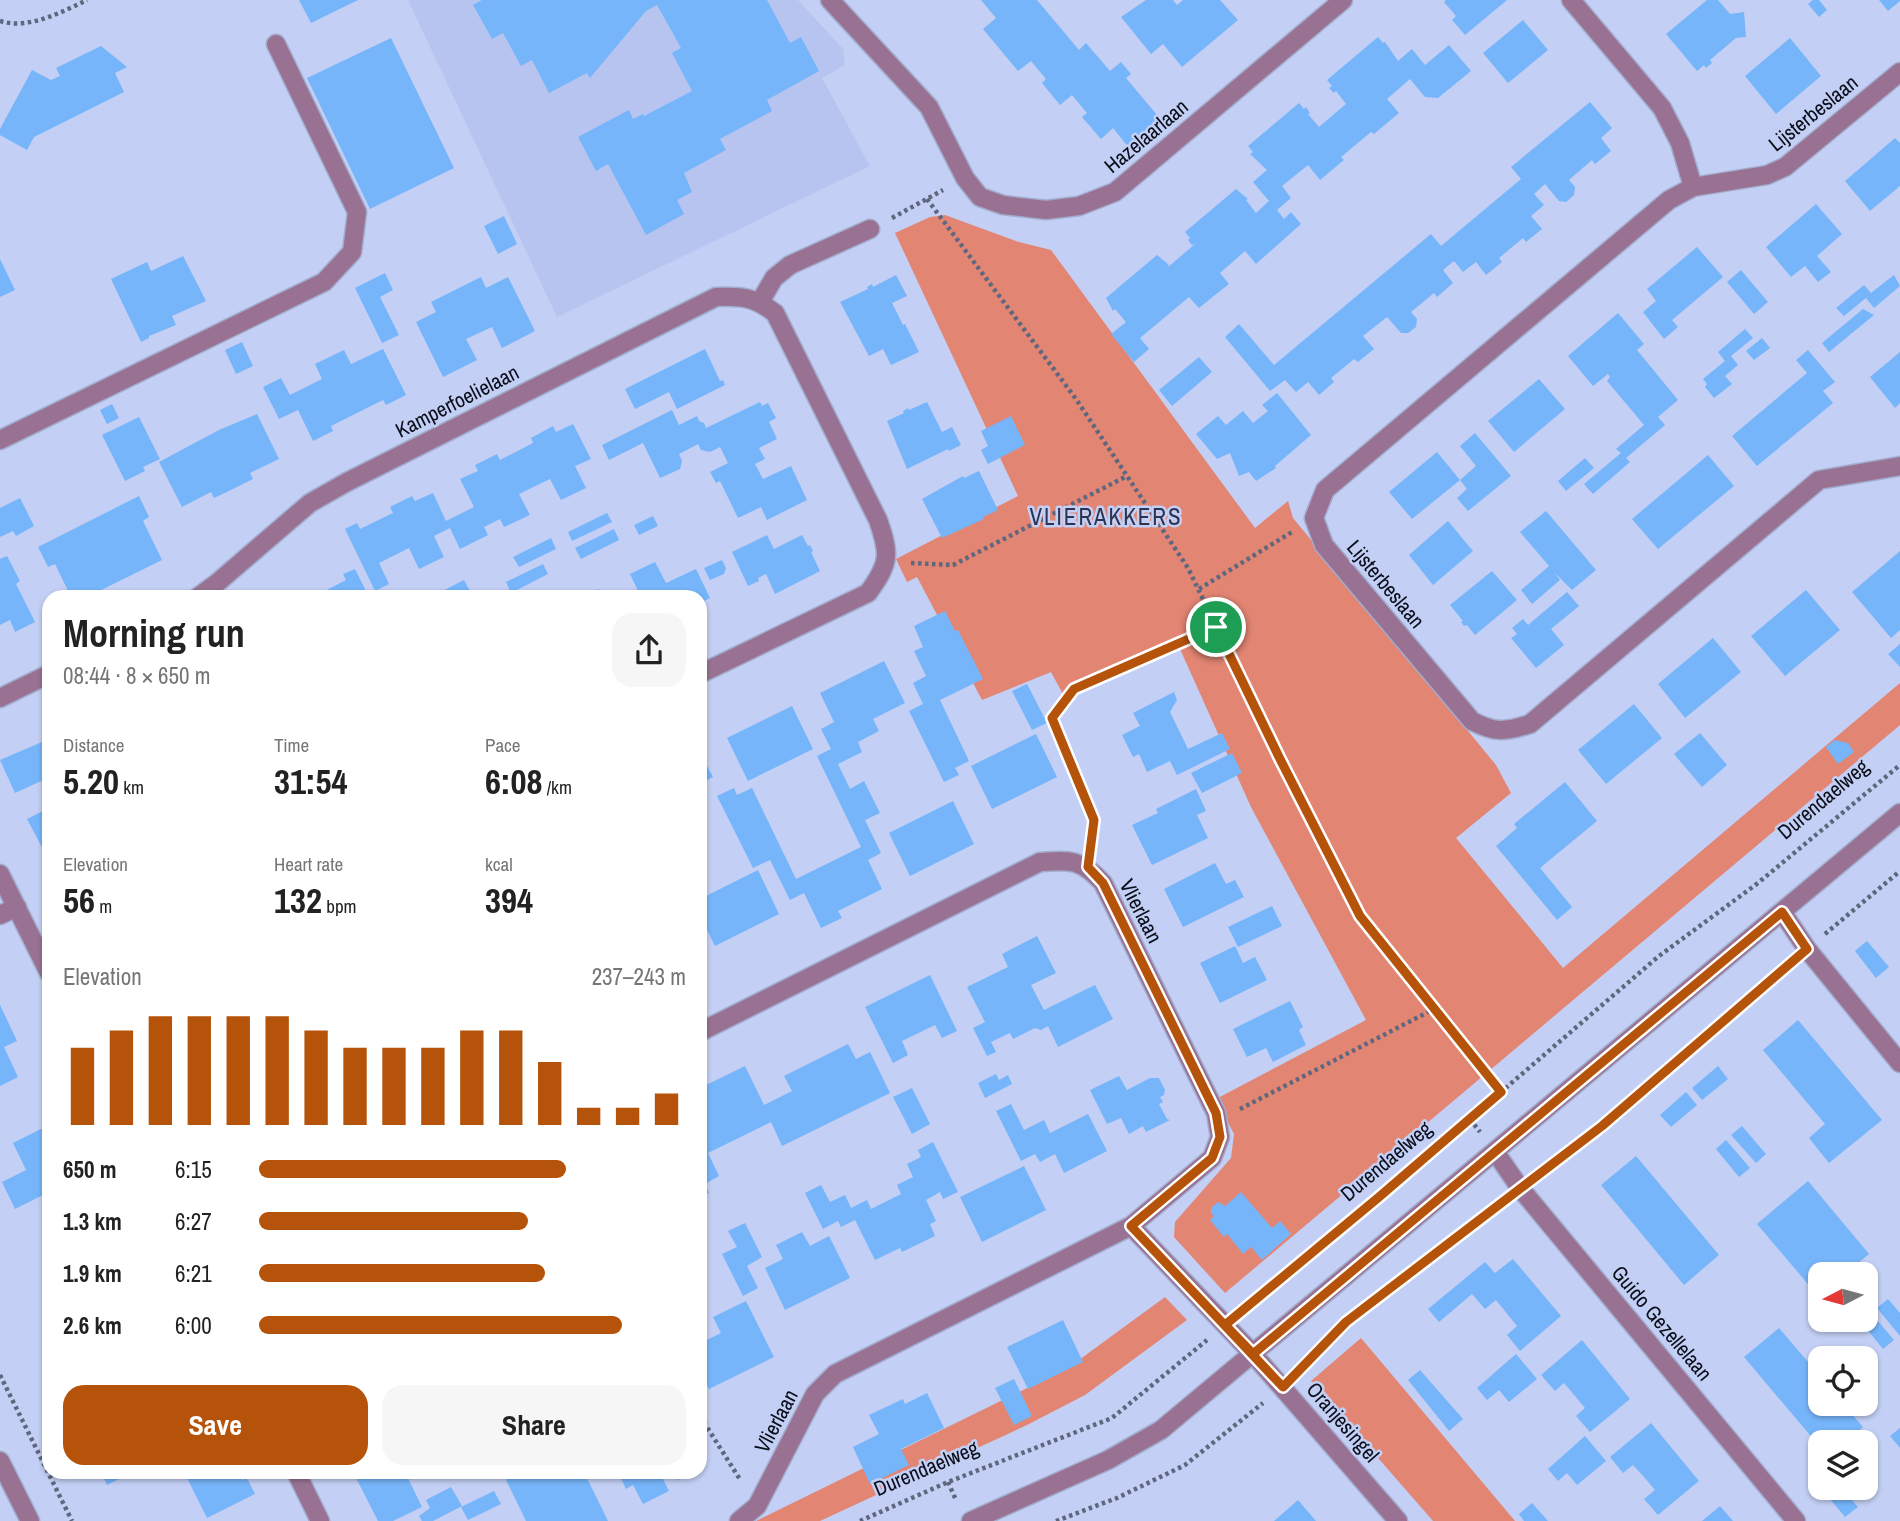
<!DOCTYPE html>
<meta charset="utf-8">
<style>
body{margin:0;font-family:"Archivo Narrow",sans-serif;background:#f6f6f6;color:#222;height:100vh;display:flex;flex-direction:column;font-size:26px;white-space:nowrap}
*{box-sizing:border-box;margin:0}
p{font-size:23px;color:#767676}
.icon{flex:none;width:38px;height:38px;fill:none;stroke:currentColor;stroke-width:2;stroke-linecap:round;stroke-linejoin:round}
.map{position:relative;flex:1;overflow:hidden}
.details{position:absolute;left:42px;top:590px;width:665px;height:889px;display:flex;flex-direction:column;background:#fff;border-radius:21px;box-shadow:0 2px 5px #0004}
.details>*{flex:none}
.needle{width:46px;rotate:264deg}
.tools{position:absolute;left:1808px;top:1262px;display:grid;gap:14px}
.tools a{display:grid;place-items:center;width:70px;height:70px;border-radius:14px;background:#fff;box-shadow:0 2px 5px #0004;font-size:35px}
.pin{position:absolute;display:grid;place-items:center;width:60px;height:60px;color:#fff;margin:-30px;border:4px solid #fff;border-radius:50%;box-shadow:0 2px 7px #0007}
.round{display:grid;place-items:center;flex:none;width:74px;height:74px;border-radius:21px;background:#f6f6f6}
.overview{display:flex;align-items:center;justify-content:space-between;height:119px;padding:0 21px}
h1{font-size:38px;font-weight:700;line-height:52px}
.stats{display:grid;grid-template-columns:repeat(3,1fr);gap:10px;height:119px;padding:7px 21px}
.stats div{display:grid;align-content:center}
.stats b{font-size:35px;font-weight:700}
.stats small{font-size:19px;font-weight:400}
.stats p{font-size:19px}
.chart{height:196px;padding:14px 21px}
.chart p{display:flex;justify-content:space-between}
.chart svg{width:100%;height:126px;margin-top:7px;stroke:#b45309;stroke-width:6}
.action{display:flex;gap:14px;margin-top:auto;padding:14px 21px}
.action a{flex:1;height:80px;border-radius:21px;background:#b45309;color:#fff;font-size:28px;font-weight:700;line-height:80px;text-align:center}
.action a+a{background:#f6f6f6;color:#222}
ul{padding:0 21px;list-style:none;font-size:23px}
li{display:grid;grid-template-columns:112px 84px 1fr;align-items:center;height:52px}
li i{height:18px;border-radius:9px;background:#b45309}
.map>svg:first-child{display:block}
</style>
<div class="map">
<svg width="1900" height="1521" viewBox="0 0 1900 1521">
<rect width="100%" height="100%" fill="#c3cff4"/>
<path fill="#b7c4f0" d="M408,0H798L843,49L845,65L822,78L870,166L557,317Z"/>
<path fill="#e38573" d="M945,215L1019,242L1051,250L1255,528L1288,501L1293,518L1496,765L1511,793L1456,838L1563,968L1900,683V725L1225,1293L1174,1237L1175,1222L1231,1158L1234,1134L1216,1099L1366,1020L1251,807L1180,649L1065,698L1051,672L982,700L917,577L907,582L896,559L1018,496L895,233L930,217Z
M1165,1297L1187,1320L1085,1395L1027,1425L820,1521H756L1068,1368Z
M1361,1338L1515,1521H1433L1311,1381Z"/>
<path fill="#76b5fa" d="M299,0H358L311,23Z
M482,0H767L790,43L801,37L819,71L767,100L772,111L720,139L726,150L684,173L692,192L677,200L684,214L646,235L608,164L596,171L578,137L629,110L633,119L643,114L644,116L692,91L672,53L681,48L657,5L646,11L590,78L587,73L549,93L532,60L521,66L503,33L492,39L473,5Z
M981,0H1037L1079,50L1086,43L1110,71L1121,62L1131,74L1126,78L1162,121L1129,148L1113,128L1101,139L1082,117L1087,113L1072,95L1060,105L1042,83L1046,79L1031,61L1018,71L983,29L996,18Z
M1146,0H1173L1177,5L1183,0H1220L1238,20L1182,67L1163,44L1151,54L1121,17Z
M1446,0H1507L1465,35L1452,20L1456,16L1444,2Z
M1707,0H1718L1730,14L1744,12L1746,37L1736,38L1710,60L1712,63L1706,68L1704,65L1697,71L1666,34Z
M1813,0H1819L1827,10L1819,17L1808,4Z
M1879,0H1900V1L1888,11Z
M1523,20L1548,50L1508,83L1483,53Z
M1378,37L1383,43L1385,42L1398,61L1412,49L1425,65L1449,45L1471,71L1438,98L1425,97L1410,79L1387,99L1399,113L1374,134L1371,132L1341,157L1344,160L1320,180L1308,165L1282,186L1291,198L1277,210L1284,219L1291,212L1301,224L1256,264L1245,251L1220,273L1229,284L1215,295L1199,308L1189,297L1140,338L1149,349L1134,362L1111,334L1126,322L1115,309L1113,311L1106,298L1157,255L1169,265L1167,268L1195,244L1192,245L1188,240L1190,238L1185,232L1236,189L1248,199L1246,200L1256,213L1269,201L1253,182L1267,170L1250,154L1253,152L1248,146L1299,103L1304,109L1306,107L1310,113L1308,114L1319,127L1333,115L1346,104L1336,91L1334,93L1329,88L1332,86L1327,80Z
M391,38L454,168L370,209L307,78Z
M1790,38L1821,76L1776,114L1745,76Z
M101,46L127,67L115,73L124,92L34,137L27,150L0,135V129L32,70L51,80L60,76L56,68Z
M1590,102L1612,128L1601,138L1611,151L1595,164L1592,160L1569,180L1575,187L1574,195L1566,202L1559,201L1545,184L1534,194L1544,205L1531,216L1542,229L1526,242L1523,238L1499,258L1502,262L1486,275L1476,262L1463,272L1454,261L1443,270L1453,283L1437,297L1434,293L1411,312L1417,319L1416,327L1408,333H1401L1387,317L1363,336L1374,349L1358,362L1354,359L1331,378L1334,382L1319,395L1308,382L1296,392L1285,380L1270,391L1225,337L1239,324L1274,365L1431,234L1441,246L1521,179L1511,167Z
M1895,138L1900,143V186L1870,211L1845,181Z
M1816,204L1842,234L1817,256L1831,272L1818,282L1805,266L1791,277L1766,247Z
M504,216L517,244L498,254L484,226Z
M1697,247L1723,277L1672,320L1678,327L1664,339L1643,312L1656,301L1647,289Z
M183,256L206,301L172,316L176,325L149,336V338L141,342L111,279L147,262L151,271Z
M0,259L15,290L0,297Z
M1741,270L1768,302L1754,314L1727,282Z
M385,273L393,290L380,297L399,335L382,343L355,288Z
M896,275L907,296L892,303L903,325L905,324L919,352L891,365L883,349L869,356L840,302L868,289L867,287L872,284L873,287Z
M1894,275L1900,286L1874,308L1866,298L1844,316L1836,308L1864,285L1871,293Z
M481,277L486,288L508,277L535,331L502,348L492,327L466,339L477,360L443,377L416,322L436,312L431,302Z
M1863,309L1874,315L1829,352L1822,343Z
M1618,313L1644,344L1637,350L1678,400L1658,417L1665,425L1626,458L1630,462L1593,494L1584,484L1621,453L1616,449L1644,425L1607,381L1610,377L1608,374L1593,386L1568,356Z
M1745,329L1753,338L1731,356L1738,365L1725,376L1732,384L1714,398L1705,387L1707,384L1703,379L1725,361L1718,352Z
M1762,338L1770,348L1754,360L1746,351Z
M242,342L253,366L236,374L225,350Z
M383,349L406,395L386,405L383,400L331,426L333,431L313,441L298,410L279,419L263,387L281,378L290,395L322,379L315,364L344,350L351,364Z
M705,349L720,381L723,380L725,385L677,409L669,392L635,409L625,389Z
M1808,350L1835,382L1823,391L1833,403L1757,466L1732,436L1807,373L1796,360Z
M1900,352V403L1895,408L1870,377Z
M1199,357L1212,372L1172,406L1159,390Z
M1539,379L1565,409L1514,452L1488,421Z
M1277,393L1311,435L1275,466L1276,468L1256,481L1249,472L1239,476L1230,453L1217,459L1196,434L1218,416L1226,425L1243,411L1253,423L1268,411L1262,405Z
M760,402L762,406L768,403L776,418L769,422L777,439L759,448L765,459L755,464L763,479L791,466L807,500L767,520L761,507L738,518L720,481L716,483L710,472L728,463L720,447L710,452L701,450L698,444L679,454L682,461L680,469L660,478L643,443L609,460L602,445L672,410L679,425L697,416L699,421L704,423L706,428Z
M927,402L942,432L952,427L961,445L949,451L948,449L907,469L887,421L904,413L903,411L908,408L909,410Z
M112,404L119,418L107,424L100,410Z
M257,414L279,459L250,473L253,479L233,489L214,498L211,492L182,507L159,462L219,430Z
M1011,416L1025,445L988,464L981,450L988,446L981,431Z
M139,417L160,459L143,467L145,471L125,481L102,435Z
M573,424L591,459L575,466L586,488L561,500L550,479L519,494L530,515L504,527L500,519L484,527L488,535L460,549L450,528L434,536L444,557L419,569L409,548L379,563L389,584L375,591L345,529L357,523L360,529L393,513L390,507L412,496L415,501L433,493L446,521L474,507L460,479L478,471L475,465L497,454L500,460L533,443L531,438L553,426L556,432Z
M1475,433L1511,476L1468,511L1457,498L1467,489L1460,480L1476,466L1460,446Z
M1437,452L1460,480L1412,519L1389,492Z
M1708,455L1734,486L1658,549L1632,519Z
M1585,458L1594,468L1566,491L1558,481Z
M979,471L998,510L983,517L984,519L942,538L922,499L963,476L964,478Z
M139,496L149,517L143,521L162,560L87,597H71L55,564L48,567L38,547Z
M20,498L34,526L16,536L13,531L0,537V508Z
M1546,511L1596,570L1572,590L1554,572L1560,580L1532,604L1521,590L1549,566L1520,532Z
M607,513L612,522L572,541L568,532Z
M653,516L658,526L639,535L634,525Z
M1448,521L1473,551L1433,585L1409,555Z
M614,529L619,540L581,559L575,548Z
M767,535L774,549L802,535L808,546L810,545L813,551L811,552L820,571L775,594L766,574L758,578L759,581L748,586L732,552Z
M551,538L556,549L519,567L513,557Z
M1900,551V630L1891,638L1852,592Z
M7,556L20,581L16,584L35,622L15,632L10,620L0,625V559Z
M722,560L726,568L724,574L710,580L704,568Z
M655,562L666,583L696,569L710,598L700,603V597H636L640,595L630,574Z
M543,564L548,574L511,593L506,582Z
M355,569L369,597H298L310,591L313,597L346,580L343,574Z
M1492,571L1517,600L1475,635L1467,625L1464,626L1461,622L1463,621L1450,605Z
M464,580L470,591L458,597H431Z
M599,589L603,597H584Z
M1806,590L1840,630L1785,676L1751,636Z
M1567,592L1579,606L1551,629L1564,645L1536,668L1511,638L1517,634L1512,628L1523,619L1528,625Z
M945,611L955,631L958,630L983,679L940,700L969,761L955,768L959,775L944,782L909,711L923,704L913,683L926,676L914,651L923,647L914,626Z
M1713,638L1741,672L1685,718L1658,684Z
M1900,644V667L1888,654Z
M884,661L905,703L873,719L879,731L858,742L862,752L838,764L850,789L864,781L880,813L865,820L881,853L868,860L882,889L838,911L842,918L821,928L804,893L790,900L770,860L753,868L717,796L734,788L737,795L752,788L796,879L861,847L817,756L831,749L821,729L834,722L820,693Z
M1027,684L1047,723L1032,730L1012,691Z
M1174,692L1177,700L1170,712L1188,749L1222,733L1230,749L1177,775L1170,761L1147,772L1139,754L1133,757L1122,735L1140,726L1133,713Z
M1634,704L1662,738L1606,784L1578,750Z
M792,706L813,749L748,781L727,738Z
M1700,733L1727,765L1702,787L1674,754Z
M1036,734L1057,777L992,809L971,766Z
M49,739V780L42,783L41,781L15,793L0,760Z
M1835,740L1848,743L1854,752L1838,764L1826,747Z
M700,753L713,777L700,784Z
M1232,753L1242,773L1202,793L1191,773Z
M1565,782L1597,821L1540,868L1572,907L1557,920L1496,846L1517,828L1514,824Z
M1196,789L1206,811L1197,815L1208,838L1152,865L1132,825L1158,813L1156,809Z
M953,801L974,844L910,876L889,833Z
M49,808V851L45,853L27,819Z
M1215,863L1226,884L1235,880L1244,897L1183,927L1164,889Z
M758,870L779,914L715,946L700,916V899Z
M1272,906L1282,926L1238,947L1228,927Z
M1037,936L1056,973L1031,985L1044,1010L1095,985L1113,1019L1058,1047L1048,1026L1041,1030L1035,1028L1013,1039L1010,1033L991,1042L996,1052L987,1056L973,1028L985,1022L967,987L1008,967L1002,954Z
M1867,941L1889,967L1876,978L1855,951Z
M1235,946L1243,963L1255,957L1267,980L1220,1003L1200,963Z
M930,975L957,1031L942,1038L935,1025L902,1041L908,1055L893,1063L865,1007Z
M1290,1001L1303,1027L1299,1030L1306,1045L1273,1062L1266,1048L1247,1057L1233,1029Z
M0,1005L17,1041L4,1047L18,1077L0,1086Z
M1798,1020L1882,1120L1829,1163L1809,1138L1825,1124L1763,1050Z
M848,1044L856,1059L870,1052L890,1093L782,1146L771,1122L708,1153L719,1176L705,1184L709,1193L700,1197V1088L745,1066L764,1105L792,1091L784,1076Z
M1718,1066L1728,1079L1702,1100L1692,1088Z
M996,1074L999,1080L1008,1075L1012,1084L985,1098L978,1083Z
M1119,1076L1127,1090L1150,1078H1159L1165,1090L1164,1095L1160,1097L1163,1102L1159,1104L1167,1119L1170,1120L1146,1132L1143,1126L1129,1134L1121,1118L1107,1124L1090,1090Z
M912,1088L930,1124L912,1134L893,1097Z
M1686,1092L1697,1105L1671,1127L1660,1115Z
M1011,1104L1024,1130L1044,1120L1050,1133L1088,1114L1107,1151L1064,1173L1055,1154L1040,1162L1035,1154L1021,1161L996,1111Z
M49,1125V1192L15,1209L2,1182L26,1170L13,1143Z
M1742,1126L1766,1154L1756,1163L1731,1135Z
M1726,1140L1750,1168L1739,1177L1716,1149Z
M933,1142L958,1192L943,1199L940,1192L926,1200L936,1221L930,1224L935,1236L902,1252L900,1248L875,1260L855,1220L841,1227L838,1221L823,1229L805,1193L821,1185L830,1202L845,1195L851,1208L867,1200L871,1209L901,1194L897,1185L913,1177L907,1164L921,1157L918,1150Z
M1636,1156L1719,1255L1684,1285L1601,1185Z
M1024,1166L1046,1210L982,1242L960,1197Z
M1808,1181L1869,1254L1845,1274H1820V1294L1818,1296L1757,1224Z
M1241,1192L1272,1228L1280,1221L1291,1234L1262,1260L1251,1247L1243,1254L1227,1234L1224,1237L1210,1220L1214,1216L1211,1213V1208L1218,1202L1225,1206Z
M745,1223L762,1257L747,1266L758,1288L743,1296L722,1254L737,1247L728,1231Z
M802,1232L810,1246L829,1236L850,1278L785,1310L765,1268L783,1259L776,1245Z
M1513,1259L1561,1316L1520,1351L1507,1335L1517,1326L1496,1300L1485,1309L1472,1294L1439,1322L1428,1309L1485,1262L1495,1273Z
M1888,1299L1900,1313V1336L1877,1308Z
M746,1301L774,1357L709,1389L700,1371V1330L705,1341L721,1333L713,1317Z
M1871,1313L1894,1340L1883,1349L1861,1322Z
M1063,1320L1083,1362L1028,1389L1007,1347Z
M1779,1328L1820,1376V1404H1843L1863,1427L1846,1442H1820V1447L1744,1357Z
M1582,1340L1630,1399L1590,1432L1576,1416L1585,1408L1575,1396L1564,1383L1555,1391L1541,1375Z
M1516,1354L1537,1379L1509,1402L1499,1390L1487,1400L1477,1388Z
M1420,1370L1463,1419L1449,1431L1408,1380Z
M1014,1379L1032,1416L1014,1425L995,1388Z
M927,1393L944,1428L901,1449L909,1465L870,1484L853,1447L879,1434L869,1415L903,1399L905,1404Z
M1651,1423L1699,1481L1658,1515L1644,1499L1655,1490L1644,1477L1633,1465L1623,1473L1610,1457Z
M1900,1428V1448L1890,1436Z
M1585,1436L1606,1461L1577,1485L1567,1473L1558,1481L1548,1469Z
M101,1472H134L107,1485Z
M184,1472H238L242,1480L247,1478L255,1494L207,1518Z
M353,1472H412L406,1474L422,1507L393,1521H378Z
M523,1472H563L566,1478L584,1472L608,1521H526L506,1480Z
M618,1472H696L678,1480L674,1473L663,1479L669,1491L643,1504L633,1485L626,1489Z
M451,1487L462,1506L433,1521H422L419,1516L430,1508L426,1500Z
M1828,1488H1841L1858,1507L1845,1517L1824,1492Z
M494,1491L501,1504L468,1520L461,1507Z
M1298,1500L1316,1521H1274Z
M1532,1503L1548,1521H1524L1519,1514Z
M1720,1506L1733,1521H1702Z"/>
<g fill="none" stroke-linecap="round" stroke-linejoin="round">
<defs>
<path id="lane" d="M0,440L324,282L352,252L357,212L276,44"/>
<path id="street" d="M830,0L929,107L965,178L980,197L1003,205L1046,210L1079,206L1115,192L1343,0
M1571,0L1662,108L1680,143L1693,187
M1900,72L1785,167L1767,175L1693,187L1669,200L1325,490L1314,518L1324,545L1472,721C1495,733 1505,732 1530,724L1819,480L1900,466
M760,302L774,278L790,265L870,229
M198,597L217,583L310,503L347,482L716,297C742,296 754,297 775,313L878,520C890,554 890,563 868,593L700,674
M0,698L49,674
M0,874L49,973
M1782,912L1807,949L1900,1063
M0,915L17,907
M700,1032L1040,862C1071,860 1081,859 1103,883L1216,1113L1220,1137L1212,1158L1131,1226L835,1374L815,1394L757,1506L739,1521
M1496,1153L1520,1188L1796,1521
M1131,1226L1253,1354L1398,1521
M0,1461L30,1521
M296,1472L320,1521
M971,1521L1108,1460L1161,1430L1900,813"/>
</defs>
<use href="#lane" stroke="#a2accd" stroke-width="21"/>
<use href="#street" stroke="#a2accd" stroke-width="21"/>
<path stroke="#5f677e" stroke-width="4.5" stroke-dasharray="3.5 3.5" stroke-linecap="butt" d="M0,21C28,30 62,12 87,0
M927,199L1076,399L1188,568L1280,759L1361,916L1501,1092
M892,218L943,190
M911,563L953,565L1127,476
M1199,589L1292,532
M1091,843L1094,820L1052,718L1074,689L1216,627
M1825,934L1900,871
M1240,1109L1434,1009
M1470,1119L1480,1132
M1541,1172L1602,1126L1789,964
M1243,1309L1379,1197L1659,956L1758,883L1900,765
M1300,1369L1346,1322L1501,1203
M0,1375L72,1521
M700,1416L741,1481
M948,1482L956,1500
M860,1521L948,1482L1112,1418L1207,1340
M1056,1521L1117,1498L1185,1465L1263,1403"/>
<use href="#lane" stroke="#997293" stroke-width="18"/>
<use href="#street" stroke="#997293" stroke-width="18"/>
</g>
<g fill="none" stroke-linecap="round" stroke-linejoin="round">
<defs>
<path id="route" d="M1216,627L1074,689L1052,718L1094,820L1088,867L1103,883L1216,1113L1220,1137L1212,1158L1131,1226L1283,1387L1346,1322L1602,1126L1807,949L1782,912L1253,1354L1225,1325L1379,1197L1501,1092L1360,916L1280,759L1216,627"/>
</defs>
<use href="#route" stroke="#fff" stroke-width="14"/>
<use href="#route" stroke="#b45309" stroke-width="9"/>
</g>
<g text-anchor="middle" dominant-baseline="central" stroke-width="5" stroke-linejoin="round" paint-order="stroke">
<g font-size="21" fill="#0a0e1a" stroke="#c3cff4">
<text transform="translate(1813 113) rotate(-39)">Lijsterbeslaan</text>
<text transform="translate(1146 136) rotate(-40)">Hazelaarlaan</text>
<text transform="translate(457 401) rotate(-27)">Kamperfoelielaan</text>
<text transform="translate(1386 584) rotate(50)">Lijsterbeslaan</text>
<text transform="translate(1823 799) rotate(-40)">Durendaelweg</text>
<text transform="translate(1141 911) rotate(63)">Vlierlaan</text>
<text transform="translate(1386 1161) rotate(-40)">Durendaelweg</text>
<text transform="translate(1662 1323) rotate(50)">Guido Gezellelaan</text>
<text transform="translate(776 1421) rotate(-62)">Vlierlaan</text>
<text transform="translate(1343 1422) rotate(49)">Oranjesingel</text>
<text transform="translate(926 1468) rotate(-23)">Durendaelweg</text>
</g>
<g font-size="23" letter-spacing="2" fill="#2c3452" stroke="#c3cff4">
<text x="1106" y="516">VLIERAKKERS</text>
</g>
</g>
</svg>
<div class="tools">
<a><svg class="needle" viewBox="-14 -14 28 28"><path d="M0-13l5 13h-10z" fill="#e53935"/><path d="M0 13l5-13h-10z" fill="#767676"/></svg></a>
<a><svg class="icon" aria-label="locate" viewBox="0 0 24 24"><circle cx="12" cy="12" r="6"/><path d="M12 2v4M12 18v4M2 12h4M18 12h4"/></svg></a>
<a><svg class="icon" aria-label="layers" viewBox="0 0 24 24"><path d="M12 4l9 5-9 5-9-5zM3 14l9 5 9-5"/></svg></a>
</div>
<div class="pin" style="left:1216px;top:627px;background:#1e9e55"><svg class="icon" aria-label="arrive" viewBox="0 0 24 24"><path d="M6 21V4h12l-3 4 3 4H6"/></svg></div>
<section class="details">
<div class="overview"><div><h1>Morning run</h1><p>08:44 · 8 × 650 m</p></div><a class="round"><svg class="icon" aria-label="share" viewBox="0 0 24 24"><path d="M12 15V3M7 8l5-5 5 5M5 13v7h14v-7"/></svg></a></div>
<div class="stats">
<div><p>Distance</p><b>5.20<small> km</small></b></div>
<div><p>Time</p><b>31:54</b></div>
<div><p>Pace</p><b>6:08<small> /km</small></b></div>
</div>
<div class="stats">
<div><p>Elevation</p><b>56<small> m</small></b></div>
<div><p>Heart rate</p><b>132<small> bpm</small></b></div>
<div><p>kcal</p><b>394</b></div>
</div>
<div class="chart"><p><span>Elevation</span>237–243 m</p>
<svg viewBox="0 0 160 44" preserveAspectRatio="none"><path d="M5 44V17M15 44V11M25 44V6M35 44V6M45 44V6M55 44V6M65 44V11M75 44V17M85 44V17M95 44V17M105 44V11M115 44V11M125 44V22M135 44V38M145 44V38M155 44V33"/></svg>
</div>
<ul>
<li><b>650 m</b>6:15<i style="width:72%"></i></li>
<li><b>1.3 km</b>6:27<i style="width:63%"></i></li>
<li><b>1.9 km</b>6:21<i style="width:67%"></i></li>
<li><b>2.6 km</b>6:00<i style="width:85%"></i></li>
</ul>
<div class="action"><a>Save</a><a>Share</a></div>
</section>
</div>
